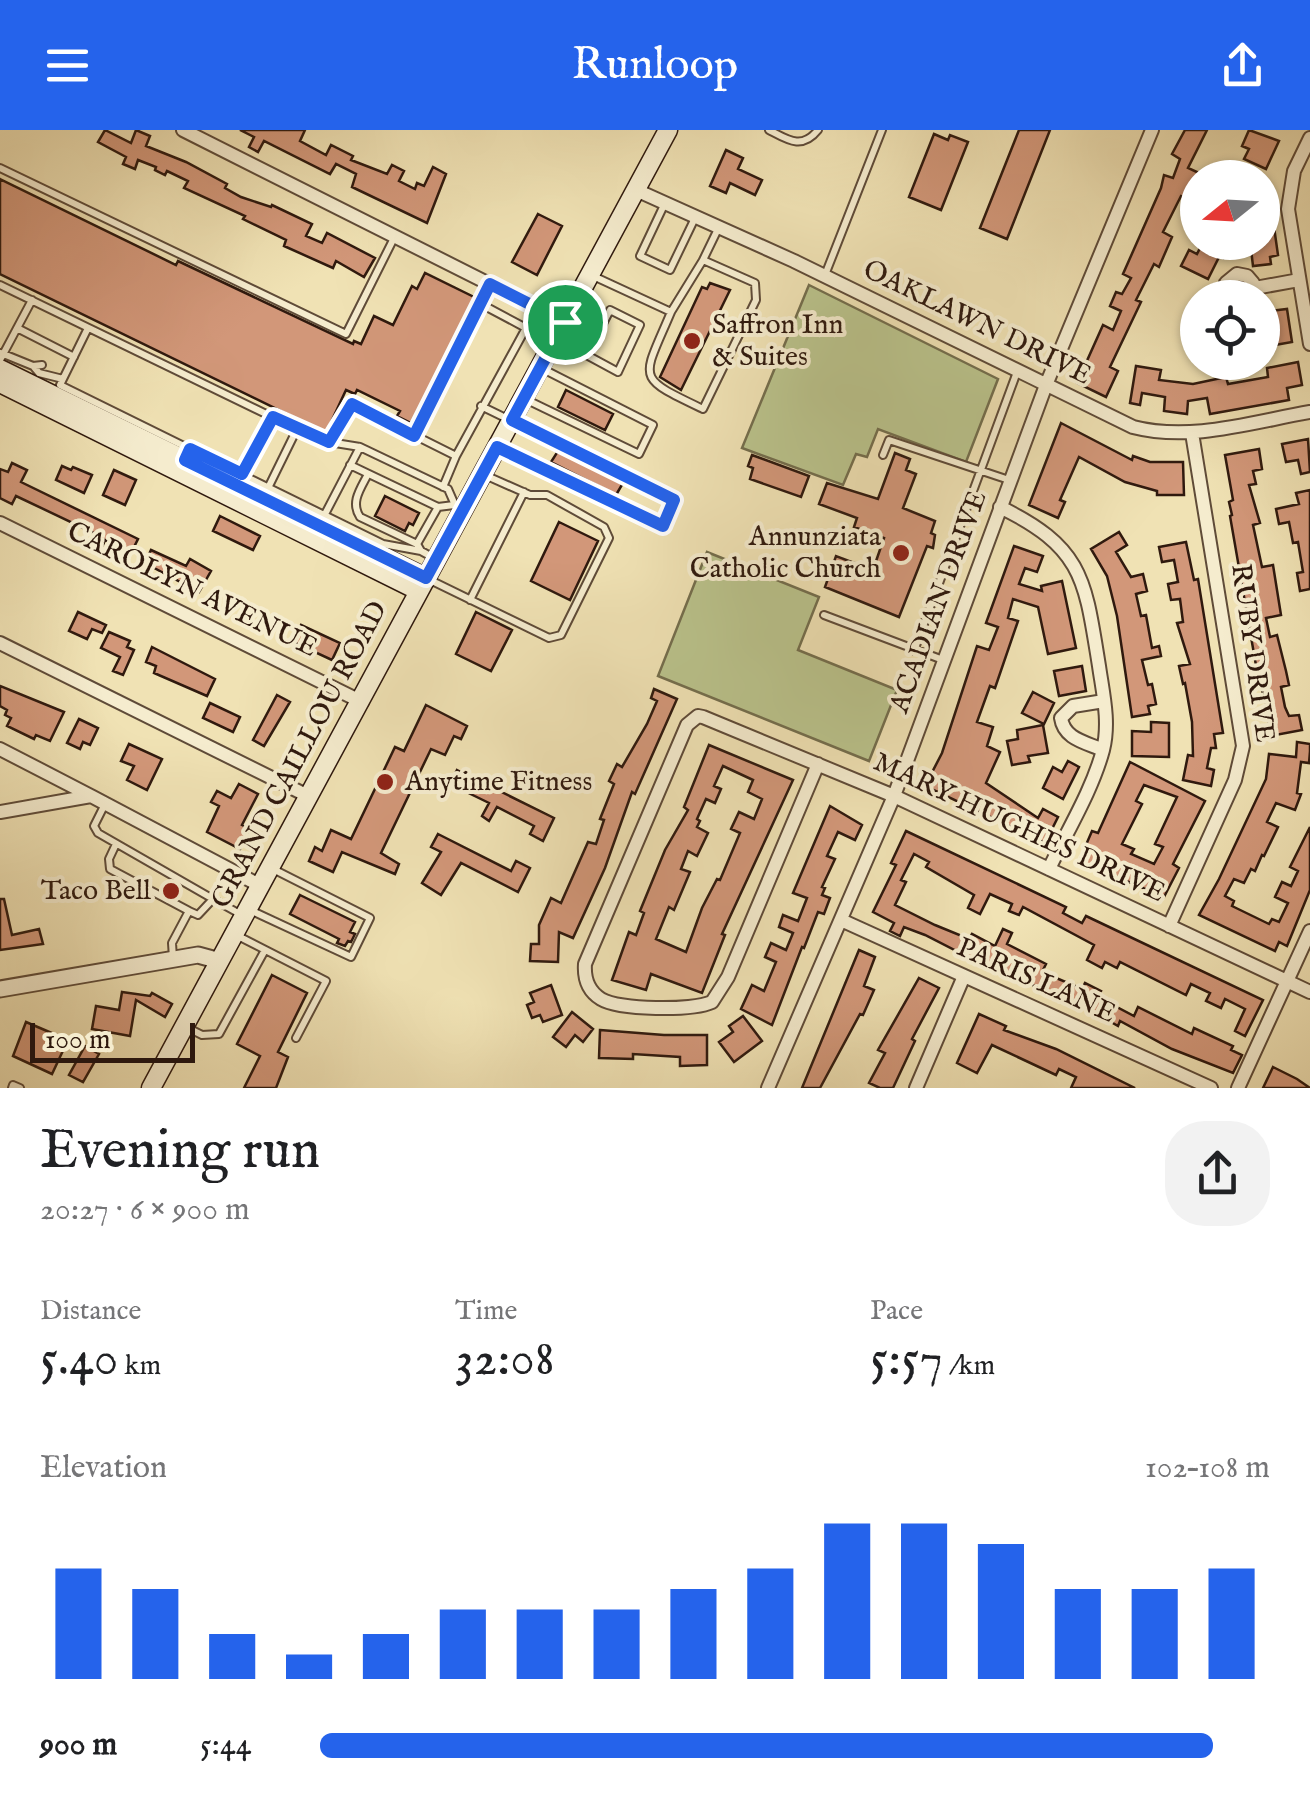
<!DOCTYPE html>
<meta charset="utf-8">
<style>
body{margin:0;font-family:"IM FELL English",serif;background:#f2f2f2;color:#202124;height:100vh;display:flex;flex-direction:column;font-size:38px;white-space:nowrap}
*{box-sizing:border-box;margin:0}
p{font-size:32px;color:#757577}
.icon{flex:none;width:55px;height:55px;fill:none;stroke:currentColor;stroke-width:2;stroke-linecap:round;stroke-linejoin:round}
.map{position:relative;height:958px;overflow:hidden}
.details{display:flex;flex-direction:column;background:#fff;flex:1}
.details>*{flex:none}
.needle{width:65px;rotate:252deg}
.buttons{position:absolute;left:1180px;top:30px;display:grid;gap:20px}
.buttons a{display:grid;place-items:center;width:100px;height:100px;border-radius:50%;background:#fff;box-shadow:0 2px 8px #0004;font-size:50px}
.scale{position:absolute;left:30px;bottom:25px;width:165px;box-sizing:border-box;padding-left:10px;border:5px solid #2f190e;border-top:0;font-size:28px;line-height:35px;white-space:nowrap;color:#2f190e;-webkit-text-stroke:8px #f5ecce;paint-order:stroke}
.pin{position:absolute;display:grid;place-items:center;width:85px;height:85px;color:#fff;margin:-42px;border:5px solid #fff;border-radius:50%;box-shadow:0 2px 10px #0007}
.round{display:grid;place-items:center;flex:none;width:105px;height:105px;border-radius:40px;background:#f2f2f2}
.head{display:flex;align-items:center;justify-content:space-between;height:170px;padding:0 40px}
h1{font-size:55px;font-weight:600;line-height:75px}
.figures{display:grid;grid-template-columns:repeat(3,1fr);gap:15px;height:170px;padding:10px 40px}
.figures div{display:grid;align-content:center}
.figures b{font-size:50px;font-weight:600}
.figures small{font-size:28px;font-weight:400}
.figures p{font-size:28px}
.chart{height:280px;padding:20px 40px}
.chart p{display:flex;justify-content:space-between}
.chart svg{width:100%;height:180px;margin-top:10px;stroke:#2563eb;stroke-width:6}
ul{padding:0 40px;list-style:none;font-size:32px}
li{display:grid;grid-template-columns:160px 120px 1fr;align-items:center;height:75px}
li i{height:25px;border-radius:12px;background:#2563eb}
header{display:flex;justify-content:space-between;align-items:center;height:130px;padding:0 40px;background:#2563eb;color:#fff;font-size:45px;font-weight:600}
.map>svg:first-child{display:block}
</style>
<header><svg class="icon" aria-label="menu" viewBox="0 0 24 24"><path d="M4 6h16M4 12h16M4 18h16"/></svg>Runloop<svg class="icon" aria-label="share" viewBox="0 0 24 24"><path d="M12 15V3M7 8l5-5 5 5M5 13v7h14v-7"/></svg></header>
<div class="map">
<svg width="1310" height="958" viewBox="0 0 1310 958">
<rect width="100%" height="100%" fill="#f0e2b4"/>
<filter id="stains"><feTurbulence type="fractalNoise" baseFrequency=".002" numOctaves="4"/><feColorMatrix values="0 0 0 0 .2 0 0 0 0 .09 0 0 0 0 .02 0 0 0 .5 -.17"/></filter>
<radialGradient id="worn" r=".72"><stop offset=".6" stop-color="#630" stop-opacity="0"/><stop offset="1" stop-color="#630" stop-opacity=".3"/></radialGradient>
<path fill="#bac38c" stroke="#746e4d" stroke-width="2.5" d="M809,155L998,249L966,332L878,299L867,327L856,324L843,355L742,318Z
M707,422L819,467L798,520L897,560L869,631L658,546Z"/>
<path fill="#d29779" stroke="#2f190e" stroke-width="2.5" fill-rule="evenodd" d="M105,0L131,13L136,0L150,6L146,16L186,32L227,54L225,58L241,67L271,77L272,75L312,94L306,106L322,113L327,103L375,128L364,147L336,131L333,138L284,116L286,110L243,89L245,86L184,58L188,51L167,41L165,45L155,40L156,37L138,30L135,39L123,34L126,27L98,12Z
M240,0H305L300,11L326,25L331,15L353,26L351,30L387,44L392,35L404,41L399,51L415,59L417,53L424,56L433,37L446,44L427,93L352,57L356,44L336,34L330,44L264,11L258,22L249,17L254,7Z
M1019,0H1050L1007,109L980,98Z
M1185,0H1207L1188,38L1199,43L1189,69L1181,66L1163,102L1172,107L1159,137L1154,134L1136,170L1141,172L1110,237L1118,241L1106,267L1077,253L1103,195L1113,200L1121,181L1110,176L1116,162L1122,164L1131,148L1123,144L1161,58L1164,45L1173,48L1180,29L1172,24Z
M1249,0L1279,11L1266,39L1244,29L1249,19L1242,16Z
M934,4L948,10L950,5L968,12L941,80L909,67Z
M726,20L743,28L738,39L762,50L755,65L730,53L726,63L710,56Z
M0,49L176,135L178,131L353,214L354,211L361,214L374,186L393,195L412,156L417,159L425,143L476,168L413,294L397,286L400,281L357,260L355,264L346,260L326,303L0,144Z
M538,84L562,96L537,145L512,132Z
M1274,97L1278,125L1270,127L1271,134L1253,136L1251,119L1224,128L1218,112H1262V99Z
M1200,118L1219,127L1208,149L1181,136L1189,120L1197,124Z
M710,153L730,160L681,260L660,247L702,157L707,159Z
M1287,179L1292,212L1275,215L1274,205L1263,206L1262,182Z
M1298,232L1302,255L1287,258L1289,270L1210,284L1207,268L1188,271L1187,284L1164,281L1165,267L1142,263L1140,275L1130,273L1136,236L1161,240L1159,250L1193,254L1226,247L1228,254L1268,247L1267,238Z
M566,260L613,284L605,300L558,277Z
M1061,293L1132,330L1133,326L1150,332H1183L1184,365H1157V361L1125,352L1079,327L1060,370L1065,372L1058,388L1029,375Z
M1308,309L1310,342L1301,344L1298,330L1286,332L1282,314Z
M1259,319L1262,339L1253,341L1256,354L1249,355L1260,393L1253,395L1262,437L1273,435L1281,485L1266,488L1270,507L1277,505L1286,541L1289,555L1281,557L1285,577L1289,586L1299,585L1302,600L1270,606L1268,580L1258,547L1230,386L1232,385L1229,372L1233,370L1225,325Z
M558,321L623,353L616,365L551,332Z
M895,323L910,329L906,340L916,344L903,378L935,391L931,403L935,405L933,418L927,416L899,487L825,457L836,426L873,440L884,408L854,397L857,388L819,374L827,353L878,369Z
M752,325L809,346L801,367L750,349L753,338L748,336Z
M12,333L27,340L21,352L138,409L131,423L105,410L103,415L93,409L96,404L16,366L12,374L0,368V339L8,342Z
M62,336L71,340L73,337L92,345L84,363L56,350Z
M114,340L136,350L125,375L103,365Z
M1310,360V459L1300,461L1297,443L1303,442L1298,412L1293,413L1289,392L1279,394L1276,379L1299,374L1296,363Z
M385,366L419,383L413,395L409,393L405,401L375,386Z
M220,386L260,406L253,420L213,401Z
M559,392L598,411L570,470L531,451Z
M1119,402L1127,415L1116,422L1131,447L1143,444L1147,461L1136,464L1141,486L1146,485L1152,518L1159,516L1161,526L1142,530L1148,555L1152,554L1156,574L1148,576L1150,584L1132,587L1117,486L1107,446L1091,419Z
M1186,412L1194,450L1198,449L1223,603L1214,604L1216,618H1211L1207,638L1214,640L1211,656L1183,650L1188,625L1193,626L1192,592L1185,553L1183,554L1179,536L1190,534L1177,493L1183,492L1180,469L1171,470L1168,454L1178,452L1174,430L1162,432L1159,417Z
M1014,416L1043,426L1037,442L1025,438L1019,454L1042,461L1041,456L1062,451L1076,518L1048,524L1038,477L1013,469L1008,488L1018,491L995,558L990,556L977,592L993,597L987,616L1000,622L986,653L1038,688L1043,679L1058,687L1045,713L925,656L942,623L977,516L989,520L998,497L986,493Z
M151,420L186,436L190,429L211,441L199,462L145,433Z
M78,482L106,495L102,503L92,499L87,509L69,501Z
M476,482L512,500L491,541L456,524Z
M301,495L340,513L332,530L293,512Z
M109,502L130,511L127,517L134,520L123,545L113,541L120,527L101,518Z
M152,517L215,549L207,566L154,543L156,536L146,532Z
M1082,536L1086,561L1059,566L1054,541Z
M0,556L64,582L50,611L36,605L34,609L7,596L11,588L5,585L7,580L0,576Z
M654,559L677,569L635,664L632,662L605,738L573,808L559,802L558,832L530,831L531,814H539V795L551,768L561,773L588,712L596,714L604,690L600,689L614,654L609,651L617,634L622,637L647,594L657,571L651,568Z
M1033,562L1054,573L1044,594L1022,583Z
M277,565L290,572L264,616L253,610Z
M210,573L240,587L233,602L203,588Z
M426,575L467,596L461,609L454,606L445,625L431,619L381,723L399,734L395,744L342,722L333,742L309,731L315,717L322,721L331,700L351,709L395,617L404,621Z
M79,589L98,598L90,615L83,612L80,619L67,613Z
M1151,592L1169,593V627L1132,626V601L1151,602Z
M1043,595L1048,623L1028,626L1030,632L1012,635L1007,611L1018,609L1017,600Z
M1297,612L1310,614V621L1309,633L1301,632L1297,663L1301,664L1295,680L1276,673L1267,692L1278,697L1264,726L1262,725L1255,741L1251,739L1244,753L1234,749L1225,766L1234,771L1232,776L1269,794L1272,789L1279,792L1288,773L1275,767L1282,752L1291,756L1298,741L1290,737L1310,697V760L1287,816L1279,812L1275,821L1199,785L1219,749L1266,649L1269,624L1296,627Z
M129,614L162,629L147,660L127,650L134,636L121,631Z
M709,615L793,650L722,804L725,805L702,863L651,844L646,860L612,850L629,802L636,805L644,783L640,781L665,720L688,680L684,677ZM723,636L753,650L748,662L762,669L754,689L739,682L731,699L740,703L720,750L717,749L702,778L686,822L656,809L669,777L674,780L690,742L681,739L688,721L697,726L708,703L697,697L700,691L697,689L706,669L715,673L721,659L714,656Z
M1068,631L1079,637L1063,669L1043,658L1053,637L1062,642Z
M1130,632L1205,671L1173,734L1179,738L1164,767L1079,731L1092,701L1098,703ZM1144,655L1177,667L1155,714L1163,717L1154,734L1131,724L1134,719L1122,714L1142,674L1136,671Z
M457,640L554,688L543,711L530,704L534,696L497,677L489,691L482,686L489,673L450,654Z
M239,654L258,664L242,695L250,699L240,719L207,702L219,676L211,672L217,661L231,668Z
M830,676L862,695L855,710L838,702L827,726L835,729L822,757L825,758L822,765L830,768L824,784L818,782L804,818L802,817L772,895L741,879L752,855L764,861L776,832L765,827L771,813L786,820L793,803L779,797L783,785L798,791L807,768L793,763Z
M906,701L1066,777L1063,783L1082,793L1086,786L1263,870L1245,906L1235,901L1245,879L1225,869L1221,878L1206,871L1210,863L1191,854L1186,865L1120,832L1117,838L1105,832L1102,838L1087,830L1094,815L1023,777L1019,785L1009,781L1012,774L990,764L980,784L968,778L974,765L926,737L929,732L914,724L901,750L906,752L895,775L935,795L969,809L972,804L995,816L1003,799L1012,803L1007,814L1046,834L1042,842L1082,859L1085,853L1101,861L1098,867L1134,886L1138,877L1192,904L1194,898L1233,916L1231,920L1242,925L1233,943L1172,919L1120,891L1118,896L1069,868L1067,871L1013,846L1011,849L925,805L904,797L900,806L890,801L894,793L873,782L896,735L891,733Z
M438,704L511,741L516,731L530,738L518,762L461,733L441,765L422,753L441,722L431,717Z
M300,765L355,792L350,802L355,804L351,812L348,811L345,816L337,813L339,809L290,784Z
M0,769H4L12,805L39,799L43,814L0,820Z
M859,820L875,827L864,856L874,860L863,885L860,884L820,958H802Z
M272,845L307,863L278,922L288,927L276,958H244L260,926L237,914Z
M919,848L939,858L912,909L915,911L893,958H880L869,953L885,923L878,920Z
M551,855L562,885L543,892L540,885L532,888L527,875L534,872L530,863Z
M122,862L150,866L152,863L172,874L165,887L136,870L130,906L92,899L96,876L119,880Z
M572,882L593,899L583,912L575,905L566,917L553,907Z
M979,884L1006,896L1004,900L1056,919L1135,958H1071L1076,947L1059,939L1056,945L992,915L977,943L957,933Z
M743,886L762,911L734,932L719,912L733,902L729,896Z
M26,892L68,910L52,944L13,926Z
M600,900L664,905H707V935L680,936V927L633,924V929L599,928Z
M85,916L99,924L83,952L69,945Z
M1273,937L1297,949L1310,958H1263Z"/>
<g fill="none" stroke-linecap="round" stroke-linejoin="round">
<defs>
<path id="service" d="M769,0C788,10 802,20 818,0
M0,38L346,204L394,108
M665,73L640,126L670,140L695,88
M703,130L718,99
M591,145L671,182C642,251 634,246 703,279L756,170L755,153L703,130L671,182
M825,145L882,0
M0,155L297,299L329,312L360,317L448,359L455,375L462,379
M481,174L490,154
M17,198L74,227
M88,198L60,255L383,414L421,421
M557,209L618,242L640,195L610,180L587,225
M1,223L33,236L42,235
M0,230L32,170
M34,237L39,243L63,249
M525,269L639,324L653,295L543,239
M481,276L674,370L663,395L498,318
M329,312L352,274L456,326L526,198L481,174L415,305
M883,325L889,310L1009,350
M350,335L438,377L454,375
M242,344L273,287
M368,344C361,358 350,372 360,387L417,414L421,421L434,428
M269,356L297,299
M443,357L456,326
M324,386L360,317
M417,414L438,377
M428,449L549,508L561,505L609,408L604,397L547,365H530L487,346
M470,470L524,362
M824,485L943,530
M914,521L1017,242
M104,676L94,696L98,703L213,769
M116,714L109,729L110,739L189,781
M250,780L351,827L370,788L271,738
M236,805L326,851L296,908
M173,828L172,813L189,781L198,785L213,769L240,784
M186,897L202,905L219,904L265,820
M12,958L13,955L20,958"/>
<path id="minor" d="M183,0L565,192
M1310,8L1294,41L1288,79L1310,214
M636,60L794,131L1133,297C1191,312 1252,292 1310,282
M1255,158L1299,150
M1226,168V153L1237,144L1247,146L1253,153V168
M1000,377C1084,418 1085,450 1099,536C1103,564 1110,592 1103,620C1092,661 1067,701 1049,739
M0,393L362,572
M0,513L308,666
M0,619L91,666
M1103,620C1085,612 1064,609 1061,588L1073,576L1104,571
M818,634L728,847L712,872C692,881 619,880 601,869C588,861 584,848 585,834L687,595L698,586L703,587L894,666L1310,862
M0,682L91,666L261,756
M841,790L1211,958
M1169,796L1235,650L1243,616L1192,303
M768,958L894,666L1046,255L1152,0
M916,958L964,846
M1238,958L1310,801"/>
<path id="tertiary" d="M0,859L198,825L220,831"/>
<path id="secondary" d="M0,239L426,448
M0,253L419,461
M151,958L668,0"/>
</defs>
<use href="#service" stroke="#5f4b38" stroke-width="10"/>
<use href="#minor" stroke="#5f4b38" stroke-width="16"/>
<use href="#tertiary" stroke="#5f4b38" stroke-width="19"/>
<use href="#secondary" stroke="#2f190e" stroke-width="21"/>
<use href="#service" stroke="#f5ecce" stroke-width="6"/>
<use href="#minor" stroke="#f5ecce" stroke-width="12"/>
<use href="#tertiary" stroke="#f5ecce" stroke-width="15"/>
<use href="#secondary" stroke="#f5ecce" stroke-width="18"/>
</g>
<g fill="none" stroke-linecap="round" stroke-linejoin="round">
<defs>
<path id="route" d="M490,154L565,192L512,290L674,370L663,396L497,317L426,448L185,330L190,319L242,344L273,287L329,312L352,274L414,306Z"/>
</defs>
<use href="#route" stroke="#fff" stroke-width="20"/>
<use href="#route" stroke="#2563eb" stroke-width="12"/>
</g>
<g fill="#8f2418" stroke="#f5ecce" stroke-width="4">
<circle cx="692" cy="211" r="10"/>
<circle cx="901" cy="423" r="10"/>
<circle cx="385" cy="652" r="10"/>
<circle cx="171" cy="761" r="10"/>
</g>
<g text-anchor="middle" dominant-baseline="central" stroke-width="8" stroke-linejoin="round" paint-order="stroke">
<g font-size="28" fill="#2f190e" stroke="#f5ecce">
<text transform="translate(977 193) rotate(26)">OAKLAWN DRIVE</text>
<text transform="translate(192 460) rotate(26)">CAROLYN AVENUE</text>
<text transform="translate(939 472) rotate(-70)">ACADIAN DRIVE</text>
<text transform="translate(1252 523) rotate(82)">RUBY DRIVE</text>
<text transform="translate(300 625) rotate(-62)">GRAND CAILLOU ROAD</text>
<text transform="translate(1019 698) rotate(25)">MARY HUGHES DRIVE</text>
<text transform="translate(1036 851) rotate(24)">PARIS LANE</text>
</g>
<g font-size="28" fill="#2f190e" stroke="#f5ecce" text-anchor="start">
<text x="712" y="195">Saffron Inn<tspan x="712" dy="32">&amp; Suites</tspan></text>
<text x="881" y="407" text-anchor="end">Annunziata<tspan x="881" dy="32">Catholic Church</tspan></text>
<text x="405" y="652">Anytime Fitness</text>
<text x="151" y="761" text-anchor="end">Taco Bell</text>
</g>
</g>
<rect width="100%" height="100%" filter="url(#stains)"/>
<rect width="100%" height="100%" fill="url(#worn)"/>
</svg>
<div class="buttons">
<a><svg class="needle" viewBox="-14 -14 28 28"><path d="M0-13l5 13h-10z" fill="#e53935"/><path d="M0 13l5-13h-10z" fill="#757577"/></svg></a>
<a><svg class="icon" aria-label="locate" viewBox="0 0 24 24"><circle cx="12" cy="12" r="6"/><path d="M12 2v4M12 18v4M2 12h4M18 12h4"/></svg></a>
</div>
<div class="scale">100 m</div>
<div class="pin" style="left:565px;top:192px;background:#1e9e55"><svg class="icon" aria-label="arrive" viewBox="0 0 24 24"><path d="M6 21V4h12l-3 4 3 4H6"/></svg></div>
</div>
<section class="details">
<div class="head"><div><h1>Evening run</h1><p>20:27 · 6 × 900 m</p></div><a class="round"><svg class="icon" aria-label="share" viewBox="0 0 24 24"><path d="M12 15V3M7 8l5-5 5 5M5 13v7h14v-7"/></svg></a></div>
<div class="figures">
<div><p>Distance</p><b>5.40<small> km</small></b></div>
<div><p>Time</p><b>32:08</b></div>
<div><p>Pace</p><b>5:57<small> /km</small></b></div>
</div>
<div class="chart"><p><span>Elevation</span>102–108 m</p>
<svg viewBox="0 0 160 44" preserveAspectRatio="none"><path d="M5 44V17M15 44V22M25 44V33M35 44V38M45 44V33M55 44V27M65 44V27M75 44V27M85 44V22M95 44V17M105 44V6M115 44V6M125 44V11M135 44V22M145 44V22M155 44V17"/></svg>
</div>
<ul>
<li><b>900 m</b>5:44<i style="width:94%"></i></li>
</ul>
</section>
